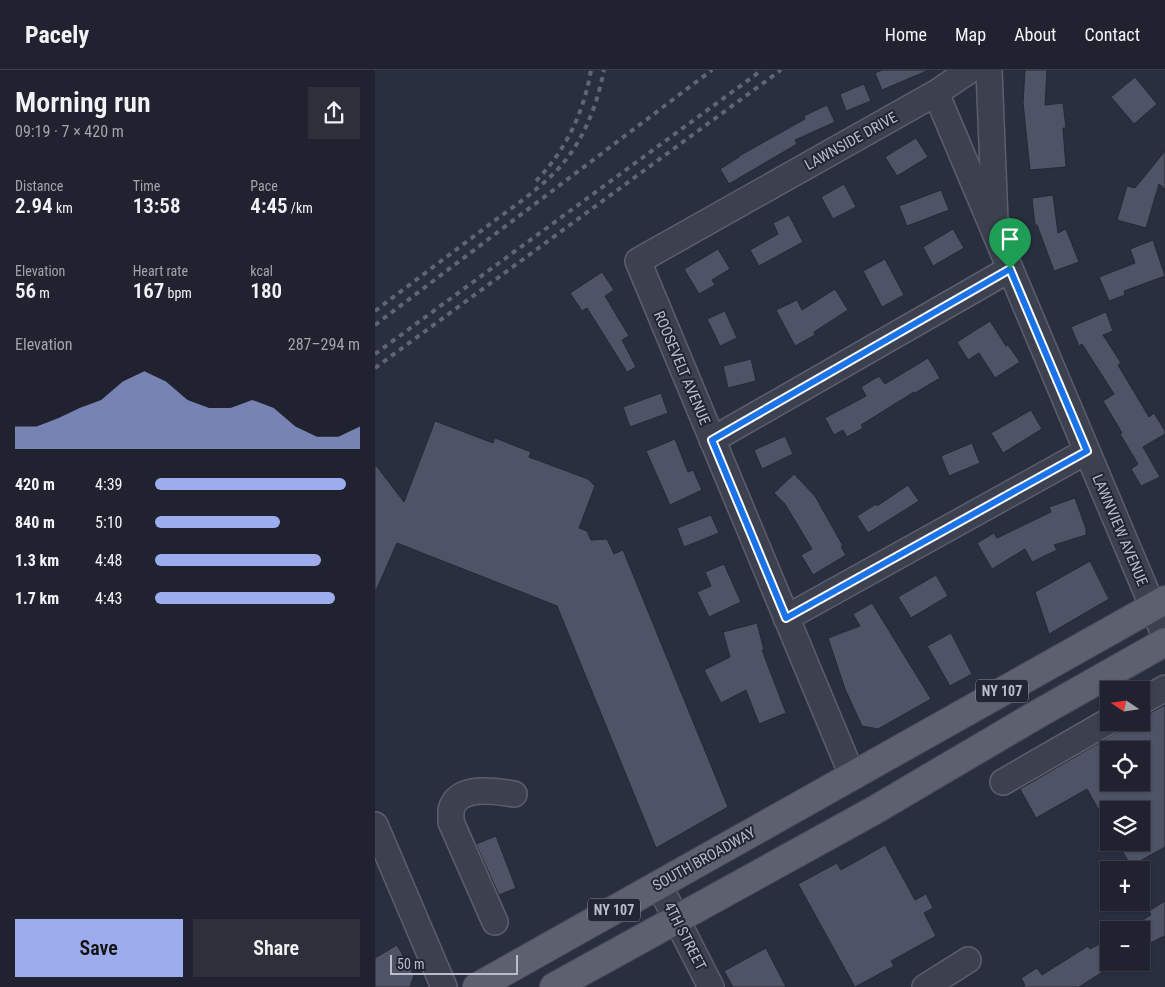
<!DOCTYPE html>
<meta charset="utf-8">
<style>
body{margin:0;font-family:"Roboto Condensed",sans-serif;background:#2d2f3b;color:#f1f3f6;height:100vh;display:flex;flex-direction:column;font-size:19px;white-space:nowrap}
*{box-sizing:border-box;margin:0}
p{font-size:16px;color:#a2a4aa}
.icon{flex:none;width:28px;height:28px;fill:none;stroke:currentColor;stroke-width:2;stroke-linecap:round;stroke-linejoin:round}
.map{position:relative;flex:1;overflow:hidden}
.sheet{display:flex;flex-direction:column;background:#20232f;width:375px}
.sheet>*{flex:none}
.needle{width:32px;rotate:283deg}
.fabs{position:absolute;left:725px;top:611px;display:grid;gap:10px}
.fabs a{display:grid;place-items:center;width:50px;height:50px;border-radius:0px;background:#20232f;box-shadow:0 1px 4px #0004,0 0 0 1px #3d404b;font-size:25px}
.scale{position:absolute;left:15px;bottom:12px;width:128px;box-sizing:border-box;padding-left:5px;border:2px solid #babdc9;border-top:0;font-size:14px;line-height:18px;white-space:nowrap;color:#babdc9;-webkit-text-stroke:4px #222634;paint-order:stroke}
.pin{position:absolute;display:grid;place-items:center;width:42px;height:42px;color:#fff;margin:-51px -21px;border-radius:50% 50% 50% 0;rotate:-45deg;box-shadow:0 0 5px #0007}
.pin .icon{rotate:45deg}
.round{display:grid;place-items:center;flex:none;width:52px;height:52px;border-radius:0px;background:#2d2f3b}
.summary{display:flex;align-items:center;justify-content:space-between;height:85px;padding:0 15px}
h1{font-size:28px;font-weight:600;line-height:38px}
.stats{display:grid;grid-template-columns:repeat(3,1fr);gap:8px;height:85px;padding:5px 15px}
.stats div{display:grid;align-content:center}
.stats b{font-size:21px;font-weight:600}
.stats small{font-size:14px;font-weight:400}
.stats p{font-size:14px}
.chart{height:140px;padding:10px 15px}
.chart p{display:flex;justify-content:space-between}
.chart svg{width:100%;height:90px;margin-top:5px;fill:#9dacec;opacity:.7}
.button{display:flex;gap:10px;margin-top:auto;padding:10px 15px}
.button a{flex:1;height:58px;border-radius:0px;background:#9dacec;color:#111;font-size:20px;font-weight:600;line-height:58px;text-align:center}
.button a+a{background:#2d2f3b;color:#f1f3f6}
ul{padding:0 15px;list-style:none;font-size:16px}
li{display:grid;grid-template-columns:80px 60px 1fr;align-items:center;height:38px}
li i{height:12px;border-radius:6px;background:#9dacec}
header{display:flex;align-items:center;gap:30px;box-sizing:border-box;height:70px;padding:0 25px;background:#20232f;border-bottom:1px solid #3d404b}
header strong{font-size:24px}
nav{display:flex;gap:28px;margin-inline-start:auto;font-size:18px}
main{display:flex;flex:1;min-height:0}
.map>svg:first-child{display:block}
</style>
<header>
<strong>Pacely</strong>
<nav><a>Home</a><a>Map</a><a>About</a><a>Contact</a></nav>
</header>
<main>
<section class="sheet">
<div class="summary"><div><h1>Morning run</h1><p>09:19 · 7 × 420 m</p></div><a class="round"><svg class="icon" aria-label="share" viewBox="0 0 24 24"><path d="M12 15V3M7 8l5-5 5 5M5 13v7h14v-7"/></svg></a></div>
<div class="stats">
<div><p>Distance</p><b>2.94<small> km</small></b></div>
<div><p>Time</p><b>13:58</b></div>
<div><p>Pace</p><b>4:45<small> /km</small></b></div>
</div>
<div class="stats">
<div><p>Elevation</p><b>56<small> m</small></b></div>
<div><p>Heart rate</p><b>167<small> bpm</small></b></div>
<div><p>kcal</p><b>180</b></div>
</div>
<div class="chart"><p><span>Elevation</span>287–294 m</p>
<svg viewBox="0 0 160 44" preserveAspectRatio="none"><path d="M0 44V33L10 33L20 29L30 24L40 20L50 11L60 6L70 11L80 20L90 24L100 24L110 20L120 24L130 33L140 38L150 38L160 33V44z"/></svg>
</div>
<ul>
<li><b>420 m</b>4:39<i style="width:93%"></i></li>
<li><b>840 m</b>5:10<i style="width:61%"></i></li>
<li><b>1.3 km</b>4:48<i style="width:81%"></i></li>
<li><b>1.7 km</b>4:43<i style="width:88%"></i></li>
</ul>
<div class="button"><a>Save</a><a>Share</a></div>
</section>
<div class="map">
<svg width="790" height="917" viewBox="0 0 790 917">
<rect width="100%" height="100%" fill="#2a2f3f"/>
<path fill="#4e5365" stroke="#242836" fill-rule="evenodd" d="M507,0H554L507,20L500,3Z
M650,0H672L670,35L688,33L691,58H688L691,97L655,100L648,33Z
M760,7L782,34L759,54L736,27Z
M489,14L496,31L471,41L465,24Z
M452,35L460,52L420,70L422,74L354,114L345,99L364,87V86L430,49L429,46Z
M541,68L553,87L522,106L510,87Z
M790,81V119L784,114L771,158L742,150L752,116L760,118Z
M469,114L481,137L458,149L446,127Z
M566,120L574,140L532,156L524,136Z
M678,125L683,163L691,159L704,192L679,201L662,155H660L657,128Z
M414,145L428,172L384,196L375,180L403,164L398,153Z
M578,159L589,178L558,196L548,177Z
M778,170L790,206L749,221L750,225L734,231L724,207L760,193L755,179Z
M343,179L355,199L337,210L340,215L324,224L309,199Z
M510,189L529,225L507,237L488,201Z
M227,202L239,220L230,226L254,266L247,270L261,297L252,302L212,238L207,241L195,223Z
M460,219L473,240L439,262L440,265L420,276L401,240L422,230L427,240Z
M350,241L362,268L345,276L332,249Z
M731,242L738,261L728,265L746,293L743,295L774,347L779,343L790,361V364L768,377L785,407L766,416L756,399L763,394L745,364L747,363L728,331L739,324L707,274L704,276L696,257Z
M615,251L631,276L633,275L645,292L620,308L604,283L593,290L582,272Z
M553,288L565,308L540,323L539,322L486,355L488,358L472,367L468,360L459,365L450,348L491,326L486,317L504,306L510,314Z
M376,289L381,311L353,318L348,296Z
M286,323L293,343L255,357L248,337Z
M656,340L667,359L628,383L616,363Z
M60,351L118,373L120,368L156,382L154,387L213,409L220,416L204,458L212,461L216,470L232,469L239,484L248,480L353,737L281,778L182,536L22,473L0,523V394L29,432Z
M410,366L418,384L387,399L379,380Z
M300,369L313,402L318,400L327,420L295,435L271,381Z
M597,373L605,393L574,406L566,386Z
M419,404L440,426L468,476L466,477L471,485L438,505L426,485L437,479L410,434L399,423Z
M533,415L544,431L493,463L482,446L501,434L502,436Z
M700,428L711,459V465L679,475L682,480L657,492L650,479L617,499L602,473L619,463L622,468L676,442L674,437Z
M336,445L344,463L309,477L302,458Z
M715,491L734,529L674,564L660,522Z
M349,494L366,532L334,547L322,522L336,516L330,502Z
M561,505L573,526L536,548L523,527Z
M497,533L556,629L503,659L487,656L470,619L453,568L485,556L478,544Z
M382,553L389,580H387L411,643L384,654L371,620L346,633L329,600L355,587L348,562Z
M576,563L597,604L575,616L552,576Z
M790,635V777L756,796L742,772H766V740H734V758L712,719L661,748L645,719L741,663L746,659L748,653L766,652V646L773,644ZM734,680H766V712H734Z
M121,766L141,818L124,825L101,774Z
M510,775L540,830L551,824L558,838L549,843L561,866L516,891L519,896L480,917L423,814L462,793L466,800Z
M790,831V868L789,866L766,878V851L776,845L774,841Z
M734,869V898L704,917H648L650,915L646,908L662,898L667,905L713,876L715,879Z
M22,875L39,905L35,917H0V888Z
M391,878L411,917H358L349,901Z"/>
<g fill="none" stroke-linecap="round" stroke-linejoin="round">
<defs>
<path id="minor" d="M614,0L620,150
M561,23L790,566
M337,370L635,199
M411,548L712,381
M766,632L790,618
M477,705L263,191L561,23L595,0
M628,712L734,651
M0,755L69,917
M284,815L336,917
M120,852L76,752C76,748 76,744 76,740C82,714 121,721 139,724
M550,917L593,890"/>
<path id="major" d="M102,917L790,530
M179,917L498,741L661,645L790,572"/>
</defs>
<use href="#minor" stroke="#5b5f6c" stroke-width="28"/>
<use href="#major" stroke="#474a58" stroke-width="30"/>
<use href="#minor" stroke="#3d414f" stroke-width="25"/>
<use href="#major" stroke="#5c606f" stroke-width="28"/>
<path stroke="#606575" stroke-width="4" stroke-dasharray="5 5" stroke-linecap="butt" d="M161,111C191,80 209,42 216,0
M0,241C38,212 77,183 115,154C138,137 163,120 183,99C208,72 222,36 229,0
M0,255L337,0
M0,284L387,0
M0,298L406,0"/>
</g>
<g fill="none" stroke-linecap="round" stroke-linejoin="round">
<defs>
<path id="route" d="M635,199L712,381L411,548L337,370Z"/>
</defs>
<use href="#route" stroke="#fff" stroke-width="10"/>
<use href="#route" stroke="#1a73e8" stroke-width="6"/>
</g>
<g text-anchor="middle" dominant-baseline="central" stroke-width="4" stroke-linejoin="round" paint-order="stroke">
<g fill="#222634" stroke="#8c909c" stroke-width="1">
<rect x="601" y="609.5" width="52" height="23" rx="4"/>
<rect x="213" y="828.5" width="52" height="23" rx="4"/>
</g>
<g font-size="14" font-weight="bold" fill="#babdc9">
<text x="627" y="621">NY 107</text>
<text x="239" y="840">NY 107</text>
</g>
<g font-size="15" fill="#babdc9" stroke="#222634">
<text transform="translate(476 71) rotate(-29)">LAWNSIDE DRIVE</text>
<text transform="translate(307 298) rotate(67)">ROOSEVELT AVENUE</text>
<text transform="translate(745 460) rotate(67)">LAWNVIEW AVENUE</text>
<text transform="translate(329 789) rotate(-29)">SOUTH BROADWAY</text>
<text transform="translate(310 866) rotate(63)">4TH STREET</text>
</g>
</g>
</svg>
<div class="fabs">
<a><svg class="needle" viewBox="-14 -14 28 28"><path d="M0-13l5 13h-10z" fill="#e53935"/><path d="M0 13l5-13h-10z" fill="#a2a4aa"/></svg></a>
<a><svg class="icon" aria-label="locate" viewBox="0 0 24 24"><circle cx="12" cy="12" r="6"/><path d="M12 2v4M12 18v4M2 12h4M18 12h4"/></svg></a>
<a><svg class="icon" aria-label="layers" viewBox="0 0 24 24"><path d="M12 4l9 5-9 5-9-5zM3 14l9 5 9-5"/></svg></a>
<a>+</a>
<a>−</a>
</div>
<div class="scale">50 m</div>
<div class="pin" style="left:635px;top:199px;background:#1e9e55"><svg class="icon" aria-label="arrive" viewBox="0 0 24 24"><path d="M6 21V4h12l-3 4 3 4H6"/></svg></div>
</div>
</main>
